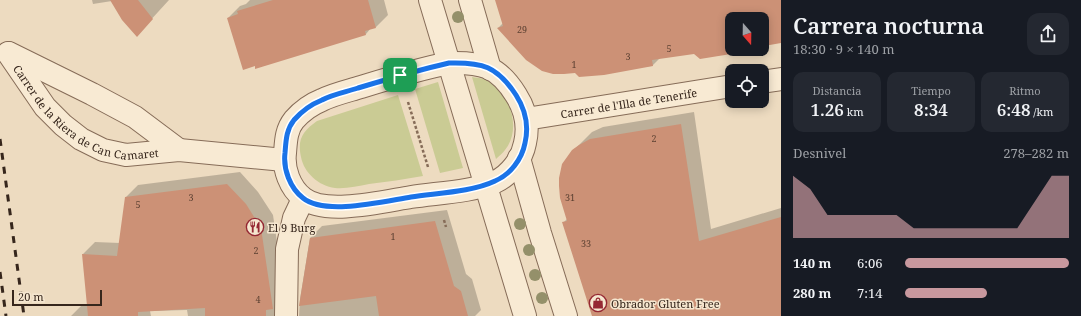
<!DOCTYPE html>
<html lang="es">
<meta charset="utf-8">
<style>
body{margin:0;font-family:"Noto Serif",serif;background:#242831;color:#f1f3f6;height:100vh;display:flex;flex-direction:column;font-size:15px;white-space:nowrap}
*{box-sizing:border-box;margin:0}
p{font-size:13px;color:#9ea1a6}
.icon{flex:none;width:22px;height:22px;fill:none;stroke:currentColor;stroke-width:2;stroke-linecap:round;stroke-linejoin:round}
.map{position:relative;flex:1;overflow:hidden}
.sheet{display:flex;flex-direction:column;background:#171b24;width:300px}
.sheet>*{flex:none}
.needle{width:26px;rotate:160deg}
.buttons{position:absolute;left:725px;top:12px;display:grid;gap:8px}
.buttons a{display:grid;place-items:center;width:44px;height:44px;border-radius:8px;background:#171b24;box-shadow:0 2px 10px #0003;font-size:20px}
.scale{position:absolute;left:12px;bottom:10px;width:90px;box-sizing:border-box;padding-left:4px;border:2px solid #36261c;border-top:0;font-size:11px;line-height:14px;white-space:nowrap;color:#36261c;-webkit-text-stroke:3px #f5e6cf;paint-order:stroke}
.pin{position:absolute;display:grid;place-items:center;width:34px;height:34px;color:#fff;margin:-17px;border-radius:8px;box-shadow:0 2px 6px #0006}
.round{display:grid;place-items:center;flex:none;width:42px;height:42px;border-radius:12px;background:#242831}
.summary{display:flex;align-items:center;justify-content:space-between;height:68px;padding:0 12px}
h1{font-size:22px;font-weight:600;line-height:30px}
.figures{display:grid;grid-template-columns:repeat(3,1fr);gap:6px;height:68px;padding:4px 12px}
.figures div{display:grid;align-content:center;border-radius:10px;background:#242831;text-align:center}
.figures b{font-size:17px;font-weight:600}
.figures small{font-size:11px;font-weight:400}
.figures p{font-size:11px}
.chart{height:112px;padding:8px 12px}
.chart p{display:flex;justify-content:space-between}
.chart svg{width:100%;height:72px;margin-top:4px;fill:#c8989e;opacity:.7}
ul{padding:0 12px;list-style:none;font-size:13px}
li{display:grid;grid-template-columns:64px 48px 1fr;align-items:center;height:30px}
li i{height:10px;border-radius:5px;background:#c8989e}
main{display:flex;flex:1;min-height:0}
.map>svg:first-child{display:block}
</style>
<main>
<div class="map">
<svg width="781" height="316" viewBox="0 0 781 316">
<rect width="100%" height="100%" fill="#eddbc0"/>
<path fill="#cacb94" d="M472,77C479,78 489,79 495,84C498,87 500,91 503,95C514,110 518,134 505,150C503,153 499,156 496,159Z
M438,82L463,168L440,173L415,89Z
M398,95L423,176C405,179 387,182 369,184C358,186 346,189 335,188C319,186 304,173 301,157C297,139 303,131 317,121Z"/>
<path fill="#0003" d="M92,0H169L137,35L112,1L93,4Z
M250,0H384L388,15L376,27L371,28L366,34L228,18L240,6L246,4Z
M496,0H781V42L765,44L762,48V19H732V49H757L695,52L660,58L652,66L575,71L498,28L503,23Z
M694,112L711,229L781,208V316H593L563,223L567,219L573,151L592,132L603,127Z
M240,172L258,192L273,215L288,316H188L187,310L150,311L151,316H71L82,305H88L83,254L95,242L120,243L126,197L138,185Z
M447,210L466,274L472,279L481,310L475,316H299L300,299L310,238L322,226Z"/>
<path fill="#cc9176" d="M110,0H138L153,19L137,37L122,20Z
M273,0H368L376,28L365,31L366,35L255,69V66L243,70L227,18L238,14L237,11Z
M495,0H781V43L764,46L762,49V19H732V49H762L700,59L694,54L652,60L653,66L604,75L579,77L575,73L564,74H553L542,71L526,60L497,28L503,26Z
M681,124L699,241L781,217V316H592L562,222L567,221L560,198L559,186V178L562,164L572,150L579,145L590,139Z
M227,184L246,204L261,228L273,309L266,310V316H205V308L138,312V316H88L82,254L117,256L125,197Z
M435,221L454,286L461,291L468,316H379L376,296L299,306L310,238Z"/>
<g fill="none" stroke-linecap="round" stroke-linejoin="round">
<defs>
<g id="minor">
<path d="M430,0L525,316"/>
<path d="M470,0L490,69"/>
<path id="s1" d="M8,53L45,107L63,125L81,139L103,150L126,155L179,150L284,160"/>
<path d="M9,53L92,94L135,117L179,150"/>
<path d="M449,63C482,62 498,66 516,95C525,109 529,126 525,143C522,159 510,175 495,182C472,192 436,193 411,197C385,201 325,216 303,198C290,188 283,169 285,153C286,141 286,130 294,120C301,112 312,104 322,100C334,94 348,91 361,87C390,78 419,69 449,63Z"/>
<path d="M762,82L781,79"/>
<path id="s2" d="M526,119L732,86"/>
<path d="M519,158L540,233L566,316"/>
<path d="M286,316L287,249L294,218L303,199"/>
</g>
</defs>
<use href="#minor" stroke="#866c58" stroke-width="24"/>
<path stroke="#866c58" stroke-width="2.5" stroke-dasharray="3 2" stroke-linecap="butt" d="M408,102L428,167
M444,220L446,227"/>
<use href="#minor" stroke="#f8ead3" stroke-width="22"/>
<path stroke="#36261c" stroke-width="3" stroke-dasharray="7 7" stroke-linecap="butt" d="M0,139L24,316
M0,272L6,316"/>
</g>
<g fill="#94906a">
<circle cx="458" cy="17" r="6"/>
<circle cx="520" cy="224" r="6"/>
<circle cx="529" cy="250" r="6"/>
<circle cx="535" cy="275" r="6"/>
<circle cx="542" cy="298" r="6"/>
</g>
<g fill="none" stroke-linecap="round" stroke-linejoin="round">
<defs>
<path id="route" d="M449,63C482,62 497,66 516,95C525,109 529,126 525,143C522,159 510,175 495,181C472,192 437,193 411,197C385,201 325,216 303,198C290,188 283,169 285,153C286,141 286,130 294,120C301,112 312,104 322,100C333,94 346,92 358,88C388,79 418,70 449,63Z"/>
</defs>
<use href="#route" stroke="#fff" stroke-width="8"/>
<use href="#route" stroke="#1a73e8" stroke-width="5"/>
</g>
<defs>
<symbol id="restaurant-ring" viewBox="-11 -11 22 22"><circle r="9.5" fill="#f5e6cf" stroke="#952833" stroke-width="1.5"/><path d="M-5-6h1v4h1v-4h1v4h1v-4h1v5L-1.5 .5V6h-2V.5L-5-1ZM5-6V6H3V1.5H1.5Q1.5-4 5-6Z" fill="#952833"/></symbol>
<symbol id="shop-ring" viewBox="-11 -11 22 22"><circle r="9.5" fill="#f5e6cf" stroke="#952833" stroke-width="1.5"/><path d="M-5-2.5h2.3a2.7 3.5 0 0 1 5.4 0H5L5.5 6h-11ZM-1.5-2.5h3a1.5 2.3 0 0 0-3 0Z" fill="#952833"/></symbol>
</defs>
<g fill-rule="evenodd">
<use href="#restaurant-ring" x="245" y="217" width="20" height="20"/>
<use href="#shop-ring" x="588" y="293" width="20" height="20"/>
</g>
<g text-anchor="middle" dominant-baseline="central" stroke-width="3" stroke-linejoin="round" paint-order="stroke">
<g font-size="9" fill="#5c4132">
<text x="522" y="29">29</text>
<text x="669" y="48">5</text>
<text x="628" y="56">3</text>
<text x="574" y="64">1</text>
<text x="654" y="138">2</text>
<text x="191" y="197">3</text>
<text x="570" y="197">31</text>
<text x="138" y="204">5</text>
<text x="393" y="236">1</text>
<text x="586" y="243">33</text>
<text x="256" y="250">2</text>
<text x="258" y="299">4</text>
</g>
<g font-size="11" fill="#36261c" stroke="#f5e6cf">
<text stroke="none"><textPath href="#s2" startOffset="104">Carrer de l'Illa de Tenerife</textPath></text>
<text stroke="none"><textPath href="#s1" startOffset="105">Carrer de la Riera de Can Camaret</textPath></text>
</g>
<g font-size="11" fill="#36261c" stroke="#f5e6cf" text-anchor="start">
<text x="268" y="227">El 9 Burg</text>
<text x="611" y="303">Obrador Gluten Free</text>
</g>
</g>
</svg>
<div class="buttons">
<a><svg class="needle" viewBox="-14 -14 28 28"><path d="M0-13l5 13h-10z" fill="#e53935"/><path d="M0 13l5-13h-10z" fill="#9ea1a6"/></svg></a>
<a><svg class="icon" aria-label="locate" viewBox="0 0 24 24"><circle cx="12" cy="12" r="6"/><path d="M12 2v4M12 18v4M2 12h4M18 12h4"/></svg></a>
</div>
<div class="scale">20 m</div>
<div class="pin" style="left:400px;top:75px;background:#1e9e55"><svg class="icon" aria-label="arrive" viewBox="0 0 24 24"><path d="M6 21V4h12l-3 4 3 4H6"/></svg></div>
</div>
<section class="sheet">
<div class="summary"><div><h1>Carrera nocturna</h1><p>18:30 · 9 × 140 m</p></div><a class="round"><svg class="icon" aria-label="share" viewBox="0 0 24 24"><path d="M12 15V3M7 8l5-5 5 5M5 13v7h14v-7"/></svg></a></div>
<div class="figures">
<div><p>Distancia</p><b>1.26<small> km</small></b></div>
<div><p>Tiempo</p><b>8:34</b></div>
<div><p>Ritmo</p><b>6:48<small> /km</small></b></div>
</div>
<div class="chart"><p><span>Desnivel</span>278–282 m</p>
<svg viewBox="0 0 160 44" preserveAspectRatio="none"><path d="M0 44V6L10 14L20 30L30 30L40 30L50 30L60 30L70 38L80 38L90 38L100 38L110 38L120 38L130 38L140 22L150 6L160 6V44z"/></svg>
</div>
<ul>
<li><b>140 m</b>6:06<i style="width:100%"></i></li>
<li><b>280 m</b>7:14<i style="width:50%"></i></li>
</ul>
</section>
</main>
